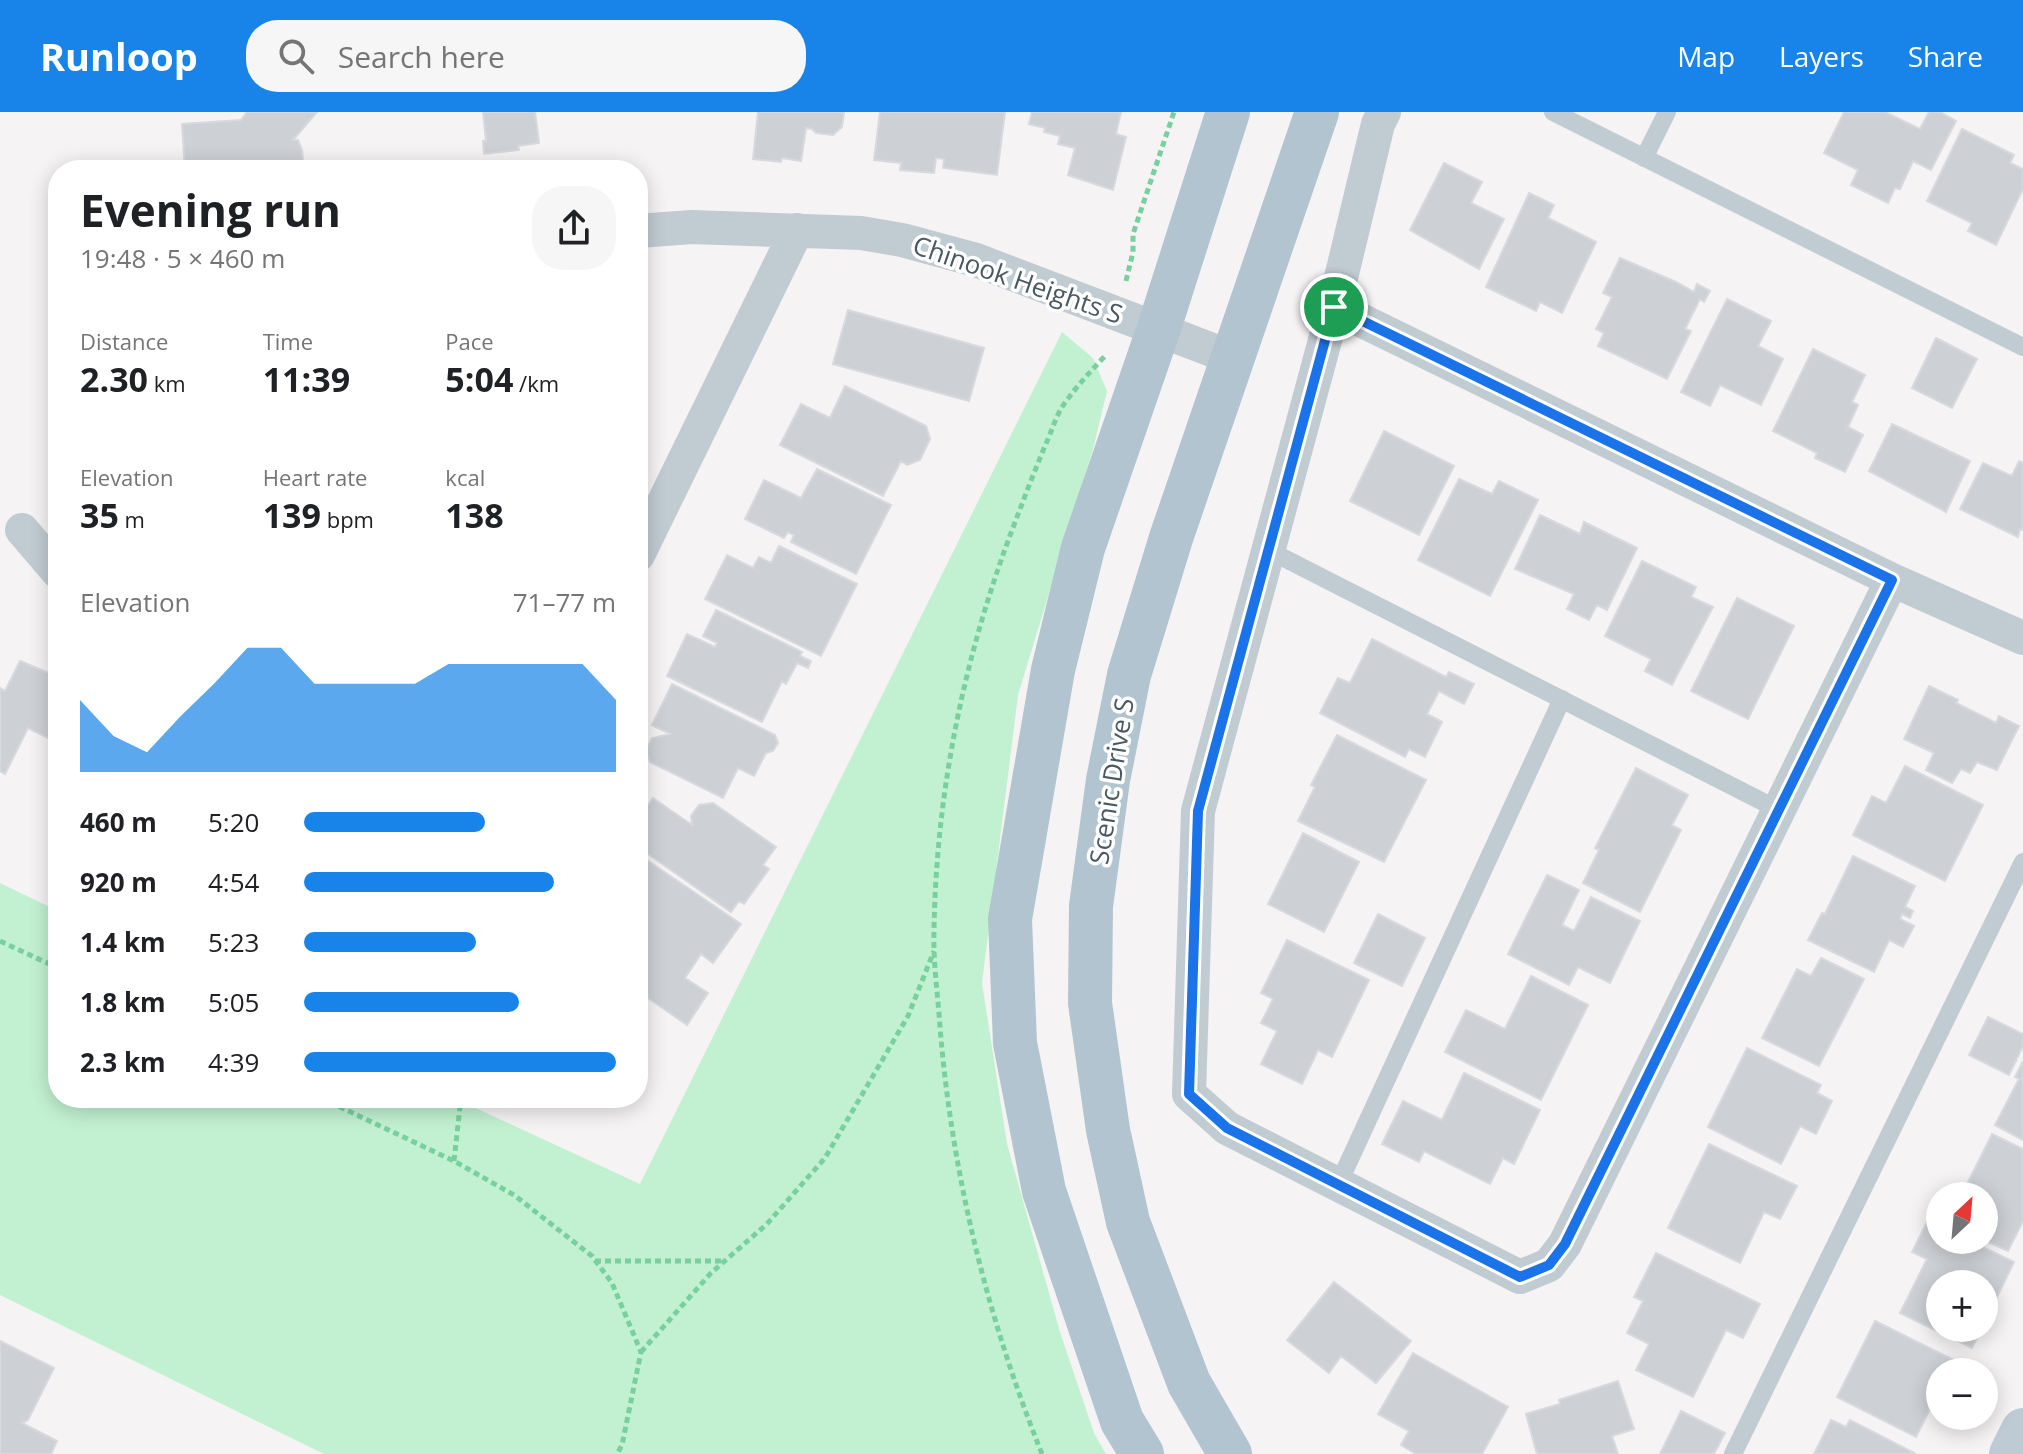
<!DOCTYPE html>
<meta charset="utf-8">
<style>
body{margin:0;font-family:"Open Sans",sans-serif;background:#f6f6f6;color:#202124;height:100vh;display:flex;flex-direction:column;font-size:30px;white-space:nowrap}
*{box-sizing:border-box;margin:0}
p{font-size:26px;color:#757577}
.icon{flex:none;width:44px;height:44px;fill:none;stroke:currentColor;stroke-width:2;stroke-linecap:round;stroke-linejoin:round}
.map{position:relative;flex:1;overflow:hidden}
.side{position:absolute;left:48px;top:48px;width:600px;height:948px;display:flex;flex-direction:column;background:#fff;border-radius:32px;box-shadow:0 4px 20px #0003}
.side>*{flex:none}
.needle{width:52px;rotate:26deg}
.buttons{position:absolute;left:1926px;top:1070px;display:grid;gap:16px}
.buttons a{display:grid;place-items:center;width:72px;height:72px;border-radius:50%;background:#fff;box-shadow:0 4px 20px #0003;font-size:40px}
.pin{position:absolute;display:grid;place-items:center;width:68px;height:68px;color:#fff;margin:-34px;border:4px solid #fff;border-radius:50%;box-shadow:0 2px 8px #0007}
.round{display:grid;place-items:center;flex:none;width:84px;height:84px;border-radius:32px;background:#f6f6f6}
.overview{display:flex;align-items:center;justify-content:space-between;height:136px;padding:0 32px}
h1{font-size:44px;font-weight:700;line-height:60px}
.stats{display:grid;grid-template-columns:repeat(3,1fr);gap:12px;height:136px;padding:8px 32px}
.stats div{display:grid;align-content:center}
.stats b{font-size:34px;font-weight:700}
.stats small{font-size:22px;font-weight:400}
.stats p{font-size:22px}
.chart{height:224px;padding:16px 32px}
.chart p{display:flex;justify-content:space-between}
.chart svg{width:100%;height:144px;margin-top:8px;fill:#1884e9;opacity:.7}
ul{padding:0 32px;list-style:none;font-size:26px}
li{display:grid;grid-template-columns:128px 96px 1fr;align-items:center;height:60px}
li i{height:20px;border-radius:10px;background:#1884e9}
header{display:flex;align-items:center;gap:48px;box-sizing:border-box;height:112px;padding:0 40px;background:#1884e9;color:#fff}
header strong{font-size:38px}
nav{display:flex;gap:44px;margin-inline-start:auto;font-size:28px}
.search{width:560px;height:72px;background:#f6f6f6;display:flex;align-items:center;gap:20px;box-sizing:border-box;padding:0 28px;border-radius:32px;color:#757577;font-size:30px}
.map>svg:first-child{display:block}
</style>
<header>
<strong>Runloop</strong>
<div class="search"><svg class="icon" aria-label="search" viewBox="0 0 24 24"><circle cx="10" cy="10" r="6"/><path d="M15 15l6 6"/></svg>Search here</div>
<nav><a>Map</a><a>Layers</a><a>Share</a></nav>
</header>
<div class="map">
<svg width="2023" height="1342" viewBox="0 0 2023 1342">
<rect width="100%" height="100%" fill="#f5f3f3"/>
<path fill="#c2f1d1" d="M1062,220L1093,246L1107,279L1093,337L1018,583L982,871L1007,1032L1060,1220L1094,1321L1106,1342H324L0,1183V771L58,799V986H454L640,1072Z"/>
<path fill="#cdd0d5" stroke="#d7d9de" stroke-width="2" d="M247,0H317L293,28H298L302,38L303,49L299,53L300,58H185L182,12L241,8Z
M483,0H535L539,31L518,34L519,38L484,42L483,29H486Z
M758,0H844L842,15L833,23L816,21L812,17L806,16L801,49L782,46L781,50L753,47Z
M880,0H1005L997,63L943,56L944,47L936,46L934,61L900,58L901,51L874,48Z
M1032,0H1121L1116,22L1126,25L1113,78L1068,63L1075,36L1058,32L1060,24L1044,20L1045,16L1029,12Z
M1844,0H1885L1920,17L1929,0H1940L1956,9L1931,58L1913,49L1900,77L1895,76L1888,91L1851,73L1858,58L1824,41Z
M1962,17L2014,43L2010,51L2023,57V77L1996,133L1968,119L1972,111L1927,89Z
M1444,51L1482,70L1471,91L1504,107L1479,157L1410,118Z
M1529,81L1554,93L1548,106L1596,130L1562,201L1540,190L1536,199L1486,175Z
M1620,146L1676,170L1694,180L1697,172L1710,179L1704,190L1700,187L1685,217L1691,219L1667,267L1598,234L1604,221L1596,217L1612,185L1603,181Z
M1727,187L1771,209L1758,234L1783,247L1761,293L1720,273L1710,294L1681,280Z
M848,198L984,236L969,289L833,252Z
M1936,226L1977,247L1952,296L1912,276Z
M1813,237L1865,263L1852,290L1858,293L1848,315L1863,323L1845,360L1815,346L1817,341L1773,319Z
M845,274L926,314L930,327L920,348L907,353L901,349L883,384L780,333L801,292L830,306Z
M1892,312L1970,349L1946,400L1869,359Z
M1384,319L1454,354L1419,423L1350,389Z
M2019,349L2023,351V418L2020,417L2018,425L1960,397L1983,351L2012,364Z
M817,357L891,393L856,462L791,430L794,423L788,420L784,426L745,407L764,368L801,386Z
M1459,367L1492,382L1499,369L1538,388L1490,484L1418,448Z
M1540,403L1580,422L1584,410L1637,436L1607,498L1597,493L1589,508L1567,497L1574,482L1515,457Z
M779,434L857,472L821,544L705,487L727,443L753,456L759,445L771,451Z
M1642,449L1696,475L1691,485L1713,495L1672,573L1645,559L1651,547L1605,524Z
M1737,486L1794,514L1748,607L1691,579Z
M716,498L802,540L800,544L811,549L808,556L797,551L786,572L782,569L762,610L667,564L687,522L715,535L717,531L703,524Z
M1372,527L1446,565L1449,560L1474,572L1464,592L1439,579L1427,602L1442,610L1425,645L1409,637L1405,645L1320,601L1338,566L1350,571Z
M20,549L58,565V615L52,628L28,616L5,662L0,659V576L5,579Z
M672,572L775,623L778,631L773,639L766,641L754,664L738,656L723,686L650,650L646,638L652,626L670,622L652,613Z
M1929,574L1958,588L1956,591L1996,611L1999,604L2019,614L1997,658L1977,650L1970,661L1961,657L1952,671L1926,658L1934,641L1904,627Z
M1337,623L1426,668L1384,750L1298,709L1315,675L1311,673Z
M1905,654L1983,693L1945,769L1853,723L1872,684L1886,691Z
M1636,656L1688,683L1672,713L1681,718L1640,800L1583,771L1599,738L1595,736Z
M653,686L692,713L691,704L699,693L713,691L776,735L763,753L769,757L744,792L739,789L731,800L638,735V708Z
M1303,721L1359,750L1324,820L1268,792Z
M638,742L741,812L713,851L701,842L685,866L708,881L687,913L648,886L647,877L638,870Z
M1853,744L1915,774L1905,795L1913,799L1910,806L1902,802L1900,807L1914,814L1903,835L1889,828L1874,860L1808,828L1822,801L1825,802Z
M1547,763L1579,778L1562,813L1574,819L1591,785L1640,809L1610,871L1578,855L1569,873L1508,842Z
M1378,802L1425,826L1402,874L1354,851Z
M1287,828L1369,868L1332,945L1318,938L1302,972L1261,952L1277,919L1261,911L1273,887L1261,881Z
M1821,846L1864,867L1819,954L1762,926L1797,857L1811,864Z
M1531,864L1588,893L1541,988L1445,940L1466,898L1505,917Z
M1988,905L2023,922V934L2009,963L1969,943Z
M1747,936L1821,973L1817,981L1832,989L1816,1022L1800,1014L1781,1052L1708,1015Z
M2023,949V1028L1995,1013L2019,967L2015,965Z
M1464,961L1540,998L1514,1052L1503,1046L1490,1072L1424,1039L1419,1050L1382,1032L1403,989L1442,1008Z
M1992,1022L2023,1037V1109L2008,1139L1984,1128V1084H1961Z
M1709,1032L1797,1074L1780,1107L1764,1100L1740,1151L1668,1116Z
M1928,1108L1940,1114V1128H1968L2014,1150L1984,1212V1172H1940V1216H1982L1972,1236L1900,1201L1927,1147L1912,1140Z
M1656,1141L1760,1192L1743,1226L1726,1218L1693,1285L1636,1258L1649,1232L1627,1221L1643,1189L1634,1185Z
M1334,1170L1411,1229L1376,1271L1341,1244L1329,1261L1287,1228Z
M1875,1209L1968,1255L1966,1260H1940V1293L1934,1289L1916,1325L1837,1285Z
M0,1229L54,1256L28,1308L22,1311L57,1329L51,1342H0Z
M1413,1241L1508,1295L1482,1342H1416L1401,1333L1409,1319L1378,1302Z
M1618,1269L1634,1317L1612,1324L1618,1342H1537L1526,1302L1560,1292L1559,1288Z
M1681,1299L1725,1321L1714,1342H1660Z
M1831,1308L1846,1315L1850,1308L1916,1342H1814Z"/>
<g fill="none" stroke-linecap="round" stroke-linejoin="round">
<path stroke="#79d09f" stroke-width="5" stroke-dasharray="6 4" stroke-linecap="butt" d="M1126,169L1133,140V122L1174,0
M0,829L58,856
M321,986L454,1049L514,1083L592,1144L612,1171L641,1240L622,1333L617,1342
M454,1049L461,986
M595,1149H725
M641,1240L711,1161L767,1112L825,1046L908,904L934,839
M1042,1342C987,1205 952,1062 940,915C938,883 933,851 934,819C936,686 962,554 1008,429C1020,397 1032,365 1045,334C1051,321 1055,307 1062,295C1075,276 1089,261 1105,244"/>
<path stroke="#c1cbd2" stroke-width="18" d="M1553,0L2023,235
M1644,46L1667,0
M1268,438L1779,698
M1338,1073L1562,587
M1733,1342L2023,750"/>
<path stroke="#c1cbd2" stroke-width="34" d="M1384,0L1378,12L1334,195L1198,699L1189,982L1227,1016L1520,1165L1549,1153L1565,1132L1892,468
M638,119L692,115L861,121L902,128L976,148L1233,246
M1334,195L1892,468L2023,526
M22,418L58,460
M638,443L797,118"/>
<path stroke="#bfcbd4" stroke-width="44" d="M2011,1342L2023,1318"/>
<path stroke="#b3c4d1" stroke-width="44" d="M1142,1342L1122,1309L1044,1079L1015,931L1010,807L1053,558L1083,436L1159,216L1228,0
M1230,1342L1189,1271L1128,1110L1108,1018L1090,891L1091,794L1108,668L1129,563L1171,426L1317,0"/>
</g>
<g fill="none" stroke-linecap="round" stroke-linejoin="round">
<defs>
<path id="route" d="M1334,195L1892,468L1565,1132L1549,1153L1520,1165L1227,1016L1189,982L1198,699Z"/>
</defs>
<use href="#route" stroke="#fff" stroke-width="16"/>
<use href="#route" stroke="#1a73e8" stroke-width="10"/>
</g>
<g text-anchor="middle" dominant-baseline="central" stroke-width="7" stroke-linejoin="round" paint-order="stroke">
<g font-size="26" fill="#4a5861" stroke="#fff">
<text transform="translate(1018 167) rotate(19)">Chinook Heights S</text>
<text transform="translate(1111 669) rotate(-81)">Scenic Drive S</text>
</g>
</g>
</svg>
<div class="buttons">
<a><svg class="needle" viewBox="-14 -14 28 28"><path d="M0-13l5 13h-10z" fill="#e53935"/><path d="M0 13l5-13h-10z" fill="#757577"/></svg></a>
<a>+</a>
<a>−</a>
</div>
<div class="pin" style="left:1334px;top:195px;background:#1e9e55"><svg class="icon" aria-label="arrive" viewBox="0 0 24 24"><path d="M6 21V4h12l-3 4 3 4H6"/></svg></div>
<section class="side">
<div class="overview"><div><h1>Evening run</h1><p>19:48 · 5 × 460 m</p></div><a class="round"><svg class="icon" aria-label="share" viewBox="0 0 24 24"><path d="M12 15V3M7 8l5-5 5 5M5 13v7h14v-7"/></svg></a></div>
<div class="stats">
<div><p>Distance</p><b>2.30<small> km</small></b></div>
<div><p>Time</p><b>11:39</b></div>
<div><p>Pace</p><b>5:04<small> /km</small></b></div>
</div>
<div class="stats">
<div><p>Elevation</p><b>35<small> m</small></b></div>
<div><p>Heart rate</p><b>139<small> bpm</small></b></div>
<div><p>kcal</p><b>138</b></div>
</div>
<div class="chart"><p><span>Elevation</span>71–77 m</p>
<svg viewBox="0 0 160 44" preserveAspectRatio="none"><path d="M0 44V22L10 33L20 38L30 27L40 17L50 6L60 6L70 17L80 17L90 17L100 17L110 11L120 11L130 11L140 11L150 11L160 22V44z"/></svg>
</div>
<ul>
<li><b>460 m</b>5:20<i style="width:58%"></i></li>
<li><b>920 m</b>4:54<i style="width:80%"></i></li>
<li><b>1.4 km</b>5:23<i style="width:55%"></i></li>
<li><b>1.8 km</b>5:05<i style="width:69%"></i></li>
<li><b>2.3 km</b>4:39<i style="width:100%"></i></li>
</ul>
</section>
</div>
